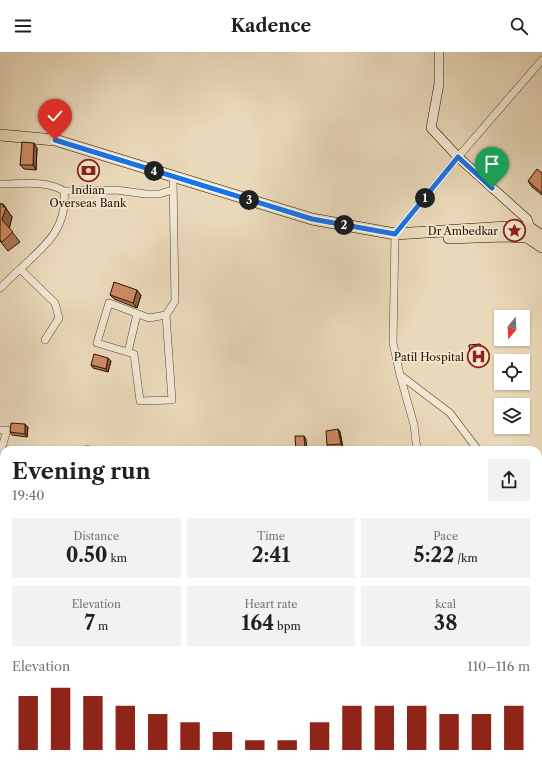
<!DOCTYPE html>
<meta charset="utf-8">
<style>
body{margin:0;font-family:"Libre Caslon Text",serif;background:#f2f2f2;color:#202124;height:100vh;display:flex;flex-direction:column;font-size:15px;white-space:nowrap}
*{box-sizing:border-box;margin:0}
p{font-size:13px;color:#757577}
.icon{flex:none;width:22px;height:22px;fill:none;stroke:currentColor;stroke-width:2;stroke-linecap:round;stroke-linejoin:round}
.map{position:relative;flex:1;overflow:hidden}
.details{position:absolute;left:0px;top:394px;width:542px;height:324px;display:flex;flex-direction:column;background:#fff;border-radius:12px 12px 0 0;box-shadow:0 1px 3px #0004}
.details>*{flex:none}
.needle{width:26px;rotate:198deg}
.controls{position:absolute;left:494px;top:258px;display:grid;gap:8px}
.controls a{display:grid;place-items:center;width:36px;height:36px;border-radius:0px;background:#fff;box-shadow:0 1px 3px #0004;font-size:20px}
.pin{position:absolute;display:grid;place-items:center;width:34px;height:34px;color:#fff;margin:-41px -17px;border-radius:50% 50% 50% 0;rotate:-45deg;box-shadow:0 0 4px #0007}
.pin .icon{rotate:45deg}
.km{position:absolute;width:20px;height:20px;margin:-10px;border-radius:50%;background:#222;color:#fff;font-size:11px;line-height:20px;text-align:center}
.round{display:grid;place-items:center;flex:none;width:42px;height:42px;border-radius:0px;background:#f2f2f2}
.summary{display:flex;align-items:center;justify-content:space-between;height:68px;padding:0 12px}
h1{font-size:22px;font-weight:700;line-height:30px}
.stats{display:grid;grid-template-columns:repeat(3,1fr);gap:6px;height:68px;padding:4px 12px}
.stats div{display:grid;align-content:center;border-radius:0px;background:#f2f2f2;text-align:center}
.stats b{font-size:20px;font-weight:700}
.stats small{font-size:11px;font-weight:400}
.stats p{font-size:11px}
.chart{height:112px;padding:8px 12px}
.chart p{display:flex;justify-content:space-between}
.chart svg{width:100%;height:72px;margin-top:4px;stroke:#8f2418;stroke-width:6}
header{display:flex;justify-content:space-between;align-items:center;height:52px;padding:0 12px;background:#fff;font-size:18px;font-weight:700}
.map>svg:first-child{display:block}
</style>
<header><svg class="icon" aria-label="menu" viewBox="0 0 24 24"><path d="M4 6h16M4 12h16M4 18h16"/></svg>Kadence<svg class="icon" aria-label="search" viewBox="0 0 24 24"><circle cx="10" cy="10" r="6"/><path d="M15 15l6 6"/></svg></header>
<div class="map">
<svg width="542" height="718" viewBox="0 0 542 718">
<rect width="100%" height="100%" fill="#e9d8b9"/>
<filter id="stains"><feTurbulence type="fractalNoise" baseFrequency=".005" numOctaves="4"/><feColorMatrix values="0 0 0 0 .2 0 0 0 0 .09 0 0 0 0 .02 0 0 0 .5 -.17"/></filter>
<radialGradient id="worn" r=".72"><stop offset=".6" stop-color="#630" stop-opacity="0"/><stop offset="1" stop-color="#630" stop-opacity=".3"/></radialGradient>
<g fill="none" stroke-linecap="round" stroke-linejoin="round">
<defs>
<path id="street" d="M0,132C20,132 46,128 64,139C68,176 45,194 20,217C13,223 7,230 0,236
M64,139L116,138L146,142H159L173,138
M20,217L55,251L59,266L45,288
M166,263L149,266L109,251L97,291L134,302L140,349L172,348L166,263L175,249L173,125
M128,300L137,262
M400,323L450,361L478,398
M0,378H7L0,402
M85,398L87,397
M417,398L414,373L400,323L393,291L395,182L458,105L542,8
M0,422L4,430
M0,451L4,449
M538,472L542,476
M0,529H4
M0,592L4,599
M0,629L4,631
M0,656L4,654
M538,687L542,690
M223,714L224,718
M341,714L354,718
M6,718L21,714
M394,718V714"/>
<path id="secondary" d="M439,0V32L431,76L458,105L527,167L530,176L528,182"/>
<path id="primary" d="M0,83L55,88L312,167L395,182L507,175L530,176L542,184
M449,186L504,184L527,185L542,195"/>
</defs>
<use href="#street" stroke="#59462e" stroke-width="8"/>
<use href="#secondary" stroke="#291500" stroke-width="10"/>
<use href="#primary" stroke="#291500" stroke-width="12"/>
<use href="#street" stroke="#f1e6d2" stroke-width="7"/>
<use href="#secondary" stroke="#f1e6d2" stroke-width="9"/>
<use href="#primary" stroke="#e9d8b9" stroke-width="11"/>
</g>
<path fill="#b17656" stroke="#291500" d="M37,96L36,118L24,117L20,113Z
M542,121V143L532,135L528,129Z
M0,152H3L12,165L9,176L20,190L8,199L0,189Z
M110,243H141L137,256L114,247Z
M482,296L484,312L473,313L471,310Z
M111,309L108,320L93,316L91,313Z
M28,375L27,385L12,383L10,380Z
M338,377L340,380L343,396H330L327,393Z
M0,550L4,551V572L0,571Z"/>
<path fill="#906046" stroke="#291500" d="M34,91L37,96L36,118L33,113Z
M3,152L12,165L9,178L2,168Z
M137,238L141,243L137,256L133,251Z
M480,292L482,296L484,312L482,309Z
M108,306L111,309L108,320L106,317Z
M25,372L28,375L27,385L25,382Z
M338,377L340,380L343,396L341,392Z
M304,384L306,387L307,398H305Z"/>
<path fill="#ce8964" stroke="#291500" d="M22,90L34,91L33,113H20Z
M537,117L542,121V141L528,129Z
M0,152H3V155H6L2,168L13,180L2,190L0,188Z
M114,230L137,238L133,251L110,243Z
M480,292L482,309L471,310L469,293Z
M94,302L108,306L106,317L91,313Z
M11,371L25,372V382L10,380Z
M338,377L341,392L327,393L326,379Z
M295,384H304L305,398H296Z
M542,413V425L538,415Z
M0,550L4,551V567L0,566Z"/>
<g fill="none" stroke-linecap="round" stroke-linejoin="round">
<defs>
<path id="route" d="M55,88L312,167L395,182L458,105L492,136"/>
</defs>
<use href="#route" stroke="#fff" stroke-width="8"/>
<use href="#route" stroke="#1a73e8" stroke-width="5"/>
</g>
<defs>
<symbol id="bank-ring" viewBox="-11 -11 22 22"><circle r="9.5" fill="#f1e6d2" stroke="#8f2418" stroke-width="1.5"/><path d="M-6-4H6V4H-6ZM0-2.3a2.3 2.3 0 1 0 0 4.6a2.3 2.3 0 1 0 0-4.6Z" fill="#8f2418"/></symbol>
<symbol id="sight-ring" viewBox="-11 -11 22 22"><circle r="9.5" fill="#f1e6d2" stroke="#8f2418" stroke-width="1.5"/><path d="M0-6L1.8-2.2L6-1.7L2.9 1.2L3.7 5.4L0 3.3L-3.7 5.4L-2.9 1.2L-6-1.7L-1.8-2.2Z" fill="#8f2418"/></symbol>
<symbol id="hospital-ring" viewBox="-11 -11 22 22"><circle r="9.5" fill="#f1e6d2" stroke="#8f2418" stroke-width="1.5"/><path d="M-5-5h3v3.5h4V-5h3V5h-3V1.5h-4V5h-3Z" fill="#8f2418"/></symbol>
</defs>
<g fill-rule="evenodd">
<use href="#bank-ring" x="76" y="106" width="25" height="25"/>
<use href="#sight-ring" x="502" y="166" width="25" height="25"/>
<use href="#hospital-ring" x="466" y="292" width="25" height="25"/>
</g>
<g text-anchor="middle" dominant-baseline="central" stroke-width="3.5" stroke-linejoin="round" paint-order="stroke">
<g font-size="11" fill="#291500" stroke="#f1e6d2" text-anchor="end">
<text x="88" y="138" text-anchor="middle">Indian<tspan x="88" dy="13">Overseas Bank</tspan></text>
<text x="498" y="179">Dr Ambedkar</text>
<text x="464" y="305">Patil Hospital</text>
</g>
</g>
<rect width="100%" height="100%" filter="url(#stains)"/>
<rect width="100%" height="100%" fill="url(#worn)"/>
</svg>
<div class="controls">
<a><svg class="needle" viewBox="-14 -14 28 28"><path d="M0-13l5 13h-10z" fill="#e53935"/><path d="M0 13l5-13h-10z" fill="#757577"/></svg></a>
<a><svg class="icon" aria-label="locate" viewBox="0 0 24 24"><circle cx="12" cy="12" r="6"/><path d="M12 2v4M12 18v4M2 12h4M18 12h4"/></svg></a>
<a><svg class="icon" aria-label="layers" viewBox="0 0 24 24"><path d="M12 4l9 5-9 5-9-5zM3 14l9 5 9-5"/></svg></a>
</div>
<div class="pin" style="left:492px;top:136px;background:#1e9e55"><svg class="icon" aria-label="arrive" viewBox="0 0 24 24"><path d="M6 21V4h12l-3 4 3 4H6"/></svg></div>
<div class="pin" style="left:55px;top:88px;background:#d93025"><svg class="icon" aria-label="check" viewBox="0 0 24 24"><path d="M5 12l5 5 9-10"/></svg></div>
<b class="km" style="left:425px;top:146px">1</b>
<b class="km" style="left:344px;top:173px">2</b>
<b class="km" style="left:249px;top:148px">3</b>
<b class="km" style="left:154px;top:119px">4</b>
<section class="details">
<div class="summary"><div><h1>Evening run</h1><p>19:40</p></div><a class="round"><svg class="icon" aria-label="share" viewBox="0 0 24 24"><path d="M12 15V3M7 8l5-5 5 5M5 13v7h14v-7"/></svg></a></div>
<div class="stats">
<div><p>Distance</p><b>0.50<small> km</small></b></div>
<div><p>Time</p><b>2:41</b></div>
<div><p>Pace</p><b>5:22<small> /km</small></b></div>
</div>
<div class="stats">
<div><p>Elevation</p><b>7<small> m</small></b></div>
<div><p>Heart rate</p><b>164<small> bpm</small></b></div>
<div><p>kcal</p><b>38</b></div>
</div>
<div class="chart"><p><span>Elevation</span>110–116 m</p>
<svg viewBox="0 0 160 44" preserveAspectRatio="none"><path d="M5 44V11M15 44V6M25 44V11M35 44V17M45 44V22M55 44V27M65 44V33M75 44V38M85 44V38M95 44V27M105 44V17M115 44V17M125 44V17M135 44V22M145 44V22M155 44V17"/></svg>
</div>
</section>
</div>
